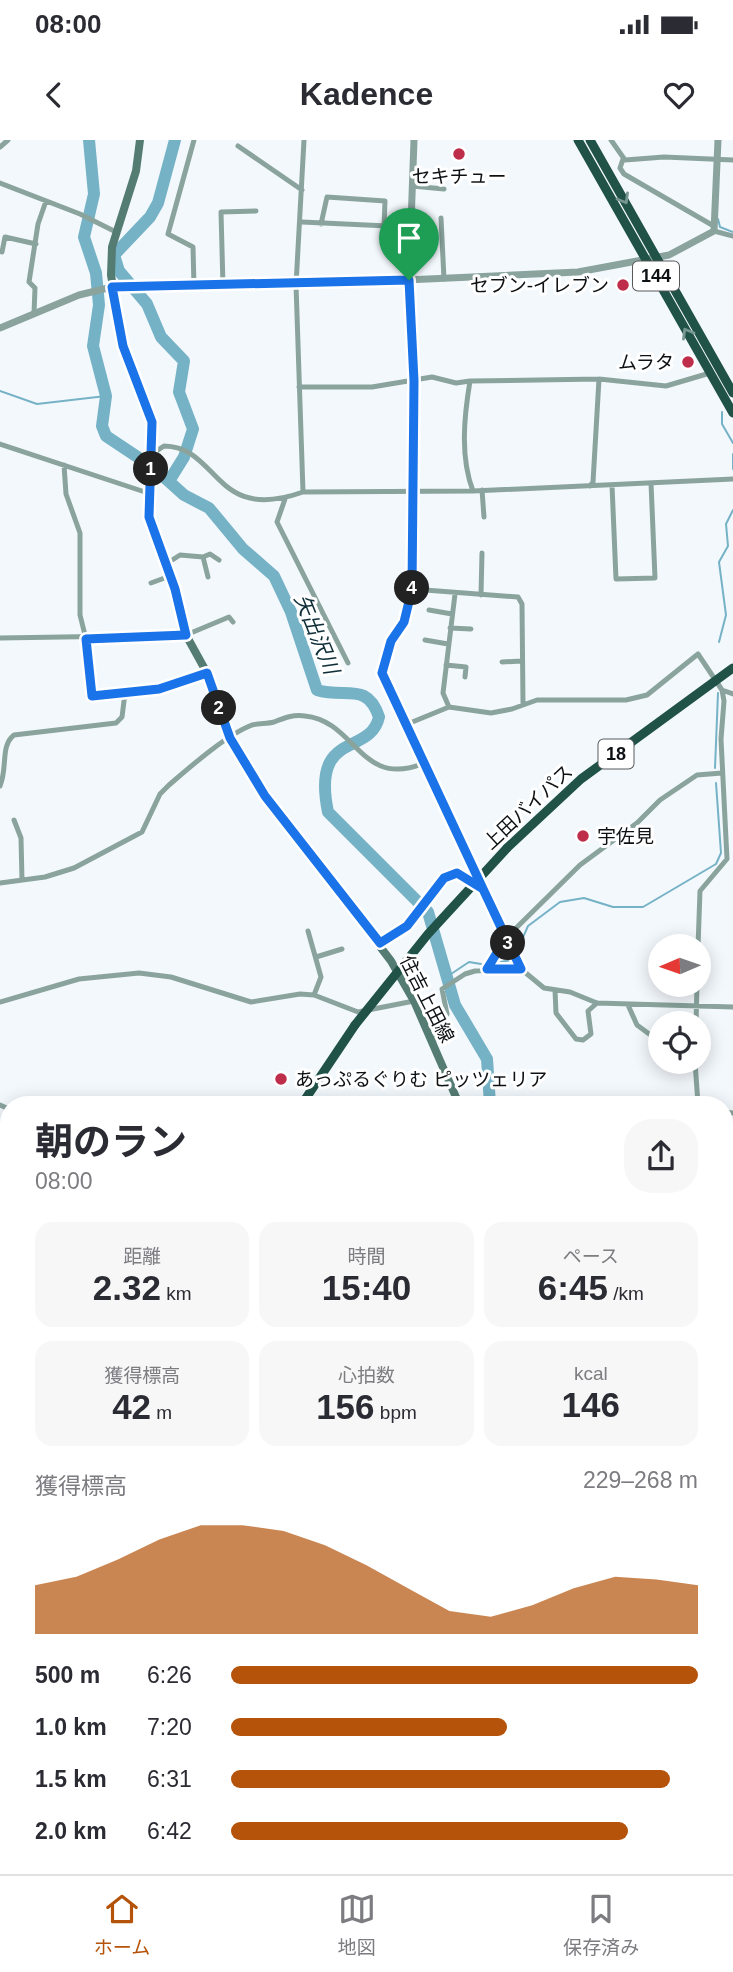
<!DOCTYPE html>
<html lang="ja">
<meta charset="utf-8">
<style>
body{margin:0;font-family:Arial,"Noto Sans JP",sans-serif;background:#f7f7f7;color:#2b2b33;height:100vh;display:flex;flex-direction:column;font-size:26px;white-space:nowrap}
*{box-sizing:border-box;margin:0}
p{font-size:23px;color:#7c7c81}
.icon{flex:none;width:38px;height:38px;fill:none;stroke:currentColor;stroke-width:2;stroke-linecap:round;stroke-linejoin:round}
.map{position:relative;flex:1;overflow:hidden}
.drawer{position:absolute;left:0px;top:956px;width:733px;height:779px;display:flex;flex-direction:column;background:#fff;border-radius:28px 28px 0 0;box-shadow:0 4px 18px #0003}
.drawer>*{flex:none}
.needle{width:46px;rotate:268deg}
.buttons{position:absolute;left:648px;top:794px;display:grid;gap:14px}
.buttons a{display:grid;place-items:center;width:63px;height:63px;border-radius:50%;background:#fff;box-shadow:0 4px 18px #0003;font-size:35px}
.pin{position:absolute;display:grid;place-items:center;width:60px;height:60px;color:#fff;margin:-72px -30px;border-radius:50% 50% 50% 0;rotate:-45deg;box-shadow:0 0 7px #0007}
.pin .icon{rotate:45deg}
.km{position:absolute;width:35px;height:35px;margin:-18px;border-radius:50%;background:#222;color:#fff;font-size:19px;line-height:35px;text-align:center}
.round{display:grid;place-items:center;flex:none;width:74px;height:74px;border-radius:28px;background:#f7f7f7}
.overview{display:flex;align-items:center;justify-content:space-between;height:119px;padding:0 35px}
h1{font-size:38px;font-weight:700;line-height:52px}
.figures{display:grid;grid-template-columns:repeat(3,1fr);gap:10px;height:119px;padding:7px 35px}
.figures div{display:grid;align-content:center;border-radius:18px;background:#f7f7f7;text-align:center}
.figures b{font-size:35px;font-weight:700}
.figures small{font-size:19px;font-weight:400}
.figures p{font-size:19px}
.chart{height:196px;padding:14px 35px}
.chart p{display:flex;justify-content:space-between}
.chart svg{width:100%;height:126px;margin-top:7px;fill:#b45309;opacity:.7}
ul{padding:0 35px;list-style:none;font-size:23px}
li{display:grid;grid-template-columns:112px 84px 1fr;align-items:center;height:52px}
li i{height:18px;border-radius:9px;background:#b45309}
.status{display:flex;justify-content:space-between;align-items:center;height:49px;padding:0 35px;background:#fff;direction:ltr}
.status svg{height:19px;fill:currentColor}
header{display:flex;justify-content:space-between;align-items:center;height:91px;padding:0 35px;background:#fff;font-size:32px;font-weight:700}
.menu{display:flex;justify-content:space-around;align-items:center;height:98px;border-top:2px solid #e1e1e2;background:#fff;font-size:19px;color:#7c7c81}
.menu a{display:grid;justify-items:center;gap:4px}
.menu .on{color:#b45309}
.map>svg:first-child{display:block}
</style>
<div class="status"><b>08:00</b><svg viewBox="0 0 49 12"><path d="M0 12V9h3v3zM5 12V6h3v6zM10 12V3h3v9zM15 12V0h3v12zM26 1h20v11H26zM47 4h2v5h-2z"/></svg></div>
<header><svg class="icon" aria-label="back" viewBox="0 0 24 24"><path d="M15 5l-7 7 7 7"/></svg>Kadence<svg class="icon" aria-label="heart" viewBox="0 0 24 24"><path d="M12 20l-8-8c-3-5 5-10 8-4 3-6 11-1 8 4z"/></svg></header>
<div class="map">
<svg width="733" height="1734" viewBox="0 0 733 1734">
<rect width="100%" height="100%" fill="#f3f8fd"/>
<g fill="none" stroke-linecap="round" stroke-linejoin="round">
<path stroke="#75b2c6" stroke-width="2" d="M718,79L720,87L733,92
M0,251L37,264L106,256
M722,272V284L733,303
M733,314V329
M719,502L726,475L719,422L728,406L726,384L733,370
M715,628L718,553
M517,811L528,786L560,762L584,758L613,767H643L716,724L721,713L716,643
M495,823L511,820
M448,836L469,822L481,824"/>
<path stroke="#75b2c6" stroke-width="12" d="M89,0L94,54L84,97L96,133L99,165L93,206L106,256L102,286L106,296L154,328L184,355L209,368L243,409L274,436L291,472L317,550C345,559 367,541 379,577C370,617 311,589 328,672L428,772L455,865L487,919L490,964
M169,341L184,317L193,289L179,252L184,221L161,197L147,164L119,131L114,115L150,77L158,63L175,0
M724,1281L733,1293
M724,1367L733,1355
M724,1460L733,1477
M724,1672L733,1671
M703,1734L706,1726"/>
<path stroke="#8aa49d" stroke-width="5" d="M611,0L625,20L664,17L733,20
M238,6L302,50
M0,7L8,0
M623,19L620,28L624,34L712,85
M0,43L80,74L116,92
M412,46L444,49
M441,78L444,139
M302,82L409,87
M321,84L327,57L385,61L384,87
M714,91L733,96
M2,112L5,97L36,104
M409,140L414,241L412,449C409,460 408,473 403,483C394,501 378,518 384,541L521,829L544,848L570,852L597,863L733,867
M194,146L193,107L168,94L194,0
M223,146L221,72L256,71
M34,173L35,148L29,142L38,84L46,61
M299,247H372L432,237L456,243L470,241
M0,304L148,353
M152,314L164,306C220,307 213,384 303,352L473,351L733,339
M64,325L66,354L80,393V475L86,499L92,556L158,549L207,533
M612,345L616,439L655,438L651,343
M590,346L593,342L599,239
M482,350L484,377
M473,351C460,317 464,277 470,241L599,239L666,246L710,233
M303,352L296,145L304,0
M285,359L277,382L348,523
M203,417L210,414L219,420
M166,424L180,415L203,417L208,437
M151,443L170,436
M412,449L518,457L522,464L523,564
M481,455L482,413
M429,470L452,474
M450,488L471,489
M0,498L186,495L229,477L233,482
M425,500L448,504
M502,522L522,521
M446,525L466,527L465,537
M722,550L733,554
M449,567L443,553L455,454
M405,585L449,567L491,573L512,569L537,560H626L647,555L698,514L722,550L724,561L721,599L727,719L700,751L698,807
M0,646C8,627 0,606 14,595L116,583L122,577L125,553
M14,680L21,698L22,740
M0,743L45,737L74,728L142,692L160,654L169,645C190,627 226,595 252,585C259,583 267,584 274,582C284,578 294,574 305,576C356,581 360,648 422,624
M308,791L321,837L314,855
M380,803L407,786L449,734H461L476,744
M316,817L342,809
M487,829L506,798L580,725L637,683L660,660L697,635L722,633
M555,850L556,873L576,899L583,900L591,894L588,871L597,863
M0,862L79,839L139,833L171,837L251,862L300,854L314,855L358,872L414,861
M628,865L637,885L660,902
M696,884L697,845
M433,903L447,874L442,849L465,834L475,831L521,829
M695,922L698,964
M0,965L9,969
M724,972L733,973
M0,1214L9,1217
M724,1290L733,1301
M0,1341L9,1342
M724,1346L730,1349L733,1346
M724,1426L733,1428
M724,1554H733
M0,1599L9,1597
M724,1630L733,1632
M732,1720L733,1723
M7,1734L9,1726
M85,1734L86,1726
M412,1734L414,1726
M496,1734L499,1726"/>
<path stroke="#8aa49d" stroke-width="7" d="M409,140L414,0
M0,188L79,155L112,147L296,145L578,132L669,115L714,91L718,0"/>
<path stroke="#557c73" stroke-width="8" d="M140,0L136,31L112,107L111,135L123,206L152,283L149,377L175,449L186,495L207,533L236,610L265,656L391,821L414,861L459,964"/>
<path stroke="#205248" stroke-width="9" d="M578,0L733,273
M590,0L733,253
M507,708L581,639L733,528
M302,964L355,885
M0,1462L9,1452
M724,1524L733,1517
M583,1734L588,1726"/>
<path stroke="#205248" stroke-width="9" d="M355,885L428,794L507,708"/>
</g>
<defs><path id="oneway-chevron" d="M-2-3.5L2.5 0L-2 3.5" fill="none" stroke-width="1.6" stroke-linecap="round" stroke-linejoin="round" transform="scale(1.75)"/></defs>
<g stroke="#799791">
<use href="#oneway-chevron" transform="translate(624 59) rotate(60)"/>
<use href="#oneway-chevron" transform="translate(687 193) rotate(-120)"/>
</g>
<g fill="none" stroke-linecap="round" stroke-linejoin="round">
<defs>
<path id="route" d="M409,140L112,147L123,206L152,282L149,377L175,449L186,495L86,499L92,556L159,549L207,533L230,598L265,656L380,803L407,786L444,738L457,733L483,749L521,829H487L506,798L382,533L391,501L404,482L412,449L414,241L409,140"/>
</defs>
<use href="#route" stroke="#fff" stroke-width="14"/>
<use href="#route" stroke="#1a73e8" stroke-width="9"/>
</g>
<g fill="#be2e4b" stroke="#fff" stroke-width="2.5">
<circle cx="459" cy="14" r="7"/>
<circle cx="623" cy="145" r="7"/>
<circle cx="688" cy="222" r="7"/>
<circle cx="583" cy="696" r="7"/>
<circle cx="281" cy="939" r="7"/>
</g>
<g text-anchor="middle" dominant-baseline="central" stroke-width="6" stroke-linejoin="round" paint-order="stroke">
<g fill="#fff" stroke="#56585a" stroke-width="2">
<rect x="633" y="121.5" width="46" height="29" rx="5"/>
<rect x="598.5" y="599.5" width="35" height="29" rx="5"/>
</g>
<g font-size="18" font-weight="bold" fill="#0e1114">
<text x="656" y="136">144</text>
<text x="616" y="614">18</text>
</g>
<g font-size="19" fill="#0e1114" stroke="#fff" text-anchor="end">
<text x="459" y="36" text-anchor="middle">セキチュー</text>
<text x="609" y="145">セブン-イレブン</text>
<text x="674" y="222">ムラタ</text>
<text x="597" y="696" text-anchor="start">宇佐見</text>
<text x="295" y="939" text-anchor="start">あっぷるぐりむ ピッツェリア</text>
</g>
<g font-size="19" fill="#0e1114" stroke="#fff">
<text transform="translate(528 667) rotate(-43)">上田バイパス</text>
<text transform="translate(427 859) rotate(63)">住吉上田線</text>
</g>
<g font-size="21" font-style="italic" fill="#0f2e37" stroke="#fff">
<text transform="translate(317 494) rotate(68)">矢出沢川</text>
</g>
</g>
</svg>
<div class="buttons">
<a><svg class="needle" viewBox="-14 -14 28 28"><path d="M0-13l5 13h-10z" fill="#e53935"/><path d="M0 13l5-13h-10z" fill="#7c7c81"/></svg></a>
<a><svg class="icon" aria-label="locate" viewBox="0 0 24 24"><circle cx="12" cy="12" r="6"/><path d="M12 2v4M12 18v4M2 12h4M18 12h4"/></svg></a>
</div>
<div class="pin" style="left:409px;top:140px;background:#1e9e55"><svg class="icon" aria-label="arrive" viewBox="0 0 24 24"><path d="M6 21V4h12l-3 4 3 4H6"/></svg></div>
<b class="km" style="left:151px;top:329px">1</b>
<b class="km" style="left:219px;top:568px">2</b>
<b class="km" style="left:508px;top:803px">3</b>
<b class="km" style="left:412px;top:448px">4</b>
<section class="drawer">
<div class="overview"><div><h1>朝のラン</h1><p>08:00</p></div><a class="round"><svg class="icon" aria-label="share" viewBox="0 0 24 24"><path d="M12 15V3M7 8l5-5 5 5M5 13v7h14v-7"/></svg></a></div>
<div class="figures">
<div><p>距離</p><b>2.32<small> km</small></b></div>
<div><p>時間</p><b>15:40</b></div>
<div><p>ペース</p><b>6:45<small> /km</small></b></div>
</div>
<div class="figures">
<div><p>獲得標高</p><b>42<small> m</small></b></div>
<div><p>心拍数</p><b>156<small> bpm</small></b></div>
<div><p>kcal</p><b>146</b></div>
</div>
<div class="chart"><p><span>獲得標高</span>229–268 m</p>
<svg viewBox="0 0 160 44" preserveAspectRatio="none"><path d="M0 44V27L10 24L20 18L30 11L40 6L50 6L60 8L70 13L80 20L90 28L100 36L110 38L120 34L130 28L140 24L150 25L160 27V44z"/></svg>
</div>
<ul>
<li><b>500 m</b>6:26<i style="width:100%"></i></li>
<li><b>1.0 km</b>7:20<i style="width:59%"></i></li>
<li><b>1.5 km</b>6:31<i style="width:94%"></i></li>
<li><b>2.0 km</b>6:42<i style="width:85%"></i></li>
</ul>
</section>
</div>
<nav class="menu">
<a class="on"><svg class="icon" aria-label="home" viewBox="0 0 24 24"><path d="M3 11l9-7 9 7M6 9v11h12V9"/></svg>ホーム</a>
<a><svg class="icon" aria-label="map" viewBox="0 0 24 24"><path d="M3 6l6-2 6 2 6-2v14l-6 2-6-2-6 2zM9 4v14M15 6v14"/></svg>地図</a>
<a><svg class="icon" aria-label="saved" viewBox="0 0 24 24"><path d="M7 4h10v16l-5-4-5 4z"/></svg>保存済み</a>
</nav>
